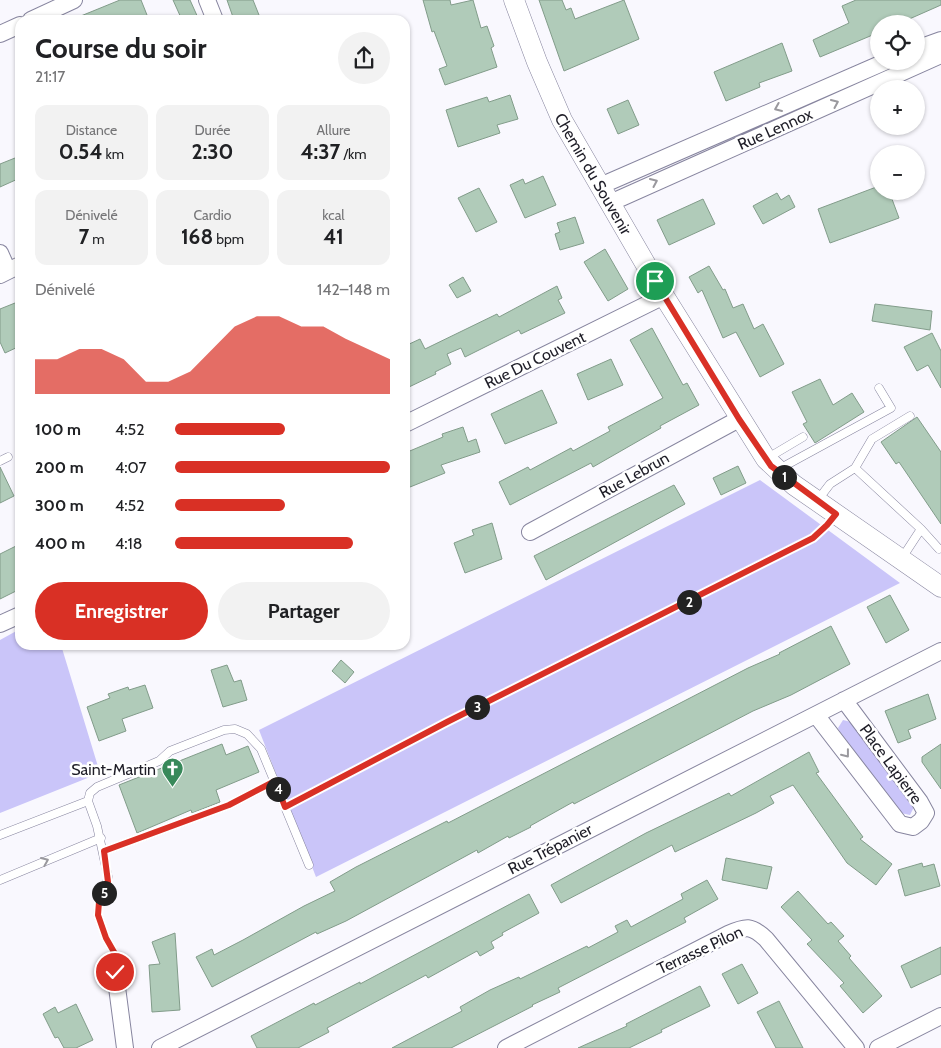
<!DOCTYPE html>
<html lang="fr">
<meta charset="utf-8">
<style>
body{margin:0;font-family:Cabin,sans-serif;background:#f2f2f2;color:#202124;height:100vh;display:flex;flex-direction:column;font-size:19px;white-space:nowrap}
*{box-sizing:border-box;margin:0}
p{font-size:16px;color:#757577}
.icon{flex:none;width:28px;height:28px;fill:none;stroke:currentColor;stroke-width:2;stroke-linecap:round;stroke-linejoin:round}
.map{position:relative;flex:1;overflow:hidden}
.sheet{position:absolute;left:15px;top:15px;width:395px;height:635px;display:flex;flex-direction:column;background:#fff;border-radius:15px;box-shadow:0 1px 4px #0004}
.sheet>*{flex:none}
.controls{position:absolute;left:870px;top:15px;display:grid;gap:10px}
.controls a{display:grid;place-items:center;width:55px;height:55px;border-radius:50%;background:#fff;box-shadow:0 1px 4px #0004;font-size:25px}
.pin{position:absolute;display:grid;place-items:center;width:42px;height:42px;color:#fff;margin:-21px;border:2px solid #fff;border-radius:50%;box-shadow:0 1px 5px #0007}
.km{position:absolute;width:25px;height:25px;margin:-12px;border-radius:50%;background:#222;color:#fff;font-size:14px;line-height:25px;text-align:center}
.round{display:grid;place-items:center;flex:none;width:52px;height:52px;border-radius:26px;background:#f2f2f2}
.overview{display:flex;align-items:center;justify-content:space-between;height:85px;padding:0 20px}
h1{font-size:28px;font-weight:800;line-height:38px}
.metrics{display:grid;grid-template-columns:repeat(3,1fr);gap:8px;height:85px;padding:5px 20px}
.metrics div{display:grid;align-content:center;border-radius:12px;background:#f2f2f2;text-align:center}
.metrics b{font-size:21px;font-weight:800}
.metrics small{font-size:14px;font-weight:400}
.metrics p{font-size:14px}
.chart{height:140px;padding:10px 20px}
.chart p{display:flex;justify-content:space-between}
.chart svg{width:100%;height:90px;margin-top:5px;fill:#d93025;opacity:.7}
.button{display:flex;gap:10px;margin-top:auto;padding:10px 20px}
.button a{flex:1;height:58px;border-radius:30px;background:#d93025;color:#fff;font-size:20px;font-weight:800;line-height:58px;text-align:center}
.button a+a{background:#f2f2f2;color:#202124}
ul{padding:0 20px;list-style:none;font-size:16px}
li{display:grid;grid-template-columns:80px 60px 1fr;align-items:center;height:38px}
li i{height:12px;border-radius:6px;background:#d93025}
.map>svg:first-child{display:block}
</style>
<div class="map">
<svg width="941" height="1048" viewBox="0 0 941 1048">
<rect width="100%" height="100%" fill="#f9f8fe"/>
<path fill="#cac5f9" d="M760,480L900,583L316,877L259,730Z
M20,629V645H61L100,773L0,813V640Z
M843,720L851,722L914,807L910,815L901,813L840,732L838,728Z"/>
<path fill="#b0cbb9" stroke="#829c8a" d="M120,0H141L149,20H71Z
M173,0H190L199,20H182Z
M227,0H253L261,20H234Z
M423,0H450L451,5L473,0L481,28L487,26L494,46L491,48L497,67L445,85L439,69L447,66L434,31L432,32Z
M539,0H562L566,10L571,8L575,19L624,0L639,39L564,71Z
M856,0H941V5L898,24H879V31L875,34L820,57L813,40L849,23L842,6Z
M782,43L792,71L759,83L760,87L726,101L714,72Z
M510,95L518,119L497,125L500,133L458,147L446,110L487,97L489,102Z
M628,100L639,125L618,134L607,109Z
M20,156V178L0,187V164Z
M543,176L556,205L525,218L510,185L523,179L525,184Z
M879,186V191H889L899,218L830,243L818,209Z
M479,188L497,222L476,232L458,198Z
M777,193L781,200L789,195L795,207L763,224L753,206Z
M703,199L715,224L669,245L657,220Z
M575,217L584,243L560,250L555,234L560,232L557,223Z
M605,249L628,289L608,301L584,262Z
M709,266L723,290L725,289L733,308L743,304L754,329L763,324L784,364L760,377L736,332L723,338L702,290L698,293L689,277Z
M463,277L471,291L457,298L449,285Z
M557,286L562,298L558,300L565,313L521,334L519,330L465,357L461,348L447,354L451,364L435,372L436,374L409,387L405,377V346L420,339L425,349L497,314L499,317Z
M20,301V346L5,353L0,342V309Z
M875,304L932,311L930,330L872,321Z
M652,328L683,385L687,383L699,405L660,426L661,428L593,467L591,463L510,505L499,482L528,467L530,470L571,448L573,451L610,431L608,427L663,398L630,340Z
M932,333L941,351V388L928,365L917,371L904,347Z
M611,359L623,385L588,400L577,374Z
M820,379L833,405L852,393L864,412L815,443L803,424L807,422L792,392Z
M542,390L557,423L505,444L491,414Z
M917,417L941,452V524L899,462L896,464L881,442Z
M463,427L468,442L476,439L480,452L441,465L445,473L405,489V453L443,437L442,434Z
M738,466L746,483L721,495L713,478Z
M0,467L14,496L0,503Z
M674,485L685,504L546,580L534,556Z
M492,523L502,559L465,573L454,543L474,535L472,530Z
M20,544V589L0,599V554Z
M890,595L909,630L886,643L867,607Z
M831,626L850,664L791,695L753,711L574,804L573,802L530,826L531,827L509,838L508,836L478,853L477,850L346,921L317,934L316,932L212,987L196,957L212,949L214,955L243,940L304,906L335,891L330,882L356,867L447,821L448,823L748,668L780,654L779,653Z
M341,660L354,672L345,683L332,671Z
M227,665L234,682L241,680L247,700L223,707L211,670Z
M145,685L153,708L122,719L126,731L99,741L87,707L110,698L108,694L128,687L129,690Z
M928,694L936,719L908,730L911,738L898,743L885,711Z
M222,744L226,755L248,746L259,772L216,790L220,802L192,813L191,810L137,833L119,785Z
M941,744V789L922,762V757Z
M809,752L819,772L816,773L863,837L860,839L892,864L876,885L847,863L793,785L770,796L774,803L756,813L675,852L672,845L561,903L551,885L646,833L729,793L731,796Z
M726,858L772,867L767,889L722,880Z
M922,863L923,867L934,864L940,886L905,896L898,870Z
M707,880L718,899L684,918L686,922L558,988L560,992L532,1005L533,1006L451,1048H392L462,1011L460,1007L490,990L519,977L520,979L587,946L588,948L618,932L615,926L627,920L631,927L683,899L681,894Z
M798,891L828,924L831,922L844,936L838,941L851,956L849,958L882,996L863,1013L840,986L844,983L807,944L812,940L781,907Z
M529,894L539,913L502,933L503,935L491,942L494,948L480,956L477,951L428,978L426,975L327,1028L329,1032L298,1048H257L251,1036L314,1003L315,1005L360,982V984Z
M175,933L180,1010L152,1012L149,965L160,964L152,942Z
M941,947V974L911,988L901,966Z
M742,964L758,993L738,1004L722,974Z
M700,986L710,1006L661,1030L662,1032L629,1048H578L627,1026L626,1024Z
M779,1001L803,1048H776L757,1012Z
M76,1004L93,1040L76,1048H64L58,1037L55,1038L43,1014L55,1007L58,1013Z"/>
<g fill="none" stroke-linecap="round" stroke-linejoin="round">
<defs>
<path id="service" d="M766,459L803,437
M0,461L8,457
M855,468L872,439L910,416
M779,469L891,408L879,388
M817,501L830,484L855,468L921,529L902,558
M921,529L939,549
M285,807L447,722L813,538L827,525L835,514
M0,835L88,801
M104,851L229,805L275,781
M0,880L101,838
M115,972L118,959L106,938L98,915L99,902L106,887L108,877L97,826L88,801L90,793L97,787L159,761L170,751L224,730L235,729L247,734L261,749L309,865"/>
<path id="minor" d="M207,0L215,20
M31,20L74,0
M0,34L20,25
M916,49L941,40
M600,186L887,61
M610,203L941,55
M0,253L8,271
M0,275L20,265
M405,424L664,296
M530,532L739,419
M0,624L20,615
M816,715L900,824L913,827L921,821L926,813L920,802L844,700
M115,972L125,1048
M160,1048L941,651
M506,1048L728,934C746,926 751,925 766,939L856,1048
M878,1048L941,1016"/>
<path id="tertiary" d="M514,0L537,62L562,120L664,296L766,459L794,485L941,587"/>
</defs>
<use href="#service" stroke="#87859f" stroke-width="9"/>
<use href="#minor" stroke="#87859f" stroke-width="18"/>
<use href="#tertiary" stroke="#87859f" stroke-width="21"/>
<use href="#service" stroke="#fff" stroke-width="8"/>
<use href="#minor" stroke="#fff" stroke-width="16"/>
<use href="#tertiary" stroke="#fff" stroke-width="20"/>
</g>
<defs><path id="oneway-chevron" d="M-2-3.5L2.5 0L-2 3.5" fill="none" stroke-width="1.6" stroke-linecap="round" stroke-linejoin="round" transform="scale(1.25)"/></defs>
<g stroke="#9a999e">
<use href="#oneway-chevron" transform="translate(835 103) rotate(-24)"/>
<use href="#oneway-chevron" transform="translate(778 108) rotate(157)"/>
<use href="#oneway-chevron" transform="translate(654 182) rotate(-24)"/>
<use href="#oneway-chevron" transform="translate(846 754) rotate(52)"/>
<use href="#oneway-chevron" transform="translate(45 861) rotate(-23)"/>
</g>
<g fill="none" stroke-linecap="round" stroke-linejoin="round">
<defs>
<path id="route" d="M115,972L118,959L106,938L98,915L99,902L108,882L104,851L229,805L275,781L285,807L447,722L813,538L827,525L836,514L771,466L739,419L655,281"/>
</defs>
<use href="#route" stroke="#fff" stroke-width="10"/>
<use href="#route" stroke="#d93025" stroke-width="6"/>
</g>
<defs>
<symbol id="church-pin" viewBox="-11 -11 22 30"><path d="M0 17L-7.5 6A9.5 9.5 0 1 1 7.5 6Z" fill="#38895a" stroke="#fff"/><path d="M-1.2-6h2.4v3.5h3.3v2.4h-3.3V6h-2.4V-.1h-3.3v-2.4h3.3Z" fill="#fff"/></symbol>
</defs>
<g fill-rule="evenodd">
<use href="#church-pin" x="160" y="756" width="25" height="34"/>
</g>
<g text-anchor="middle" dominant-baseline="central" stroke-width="5" stroke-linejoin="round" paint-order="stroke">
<g font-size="16" fill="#1e1d27" stroke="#fff">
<text transform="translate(775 129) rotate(-24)">Rue Lennox</text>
<text transform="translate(593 174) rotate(60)">Chemin du Souvenir</text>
<text transform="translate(535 360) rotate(-26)">Rue Du Couvent</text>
<text transform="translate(634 475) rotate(-29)">Rue Lebrun</text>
<text transform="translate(891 764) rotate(54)">Place Lapierre</text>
<text transform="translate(550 849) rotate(-27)">Rue Trépanier</text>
<text transform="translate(700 950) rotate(-25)">Terrasse Pilon</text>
</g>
<g font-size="16" fill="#1e1d27" stroke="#fff" text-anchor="end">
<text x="156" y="769">Saint-Martin</text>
</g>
</g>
</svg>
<div class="controls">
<a><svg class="icon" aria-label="locate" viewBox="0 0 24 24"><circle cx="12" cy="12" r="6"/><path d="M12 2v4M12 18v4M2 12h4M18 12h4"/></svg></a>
<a>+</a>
<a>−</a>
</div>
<div class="pin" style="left:655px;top:281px;background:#1e9e55"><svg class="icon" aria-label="arrive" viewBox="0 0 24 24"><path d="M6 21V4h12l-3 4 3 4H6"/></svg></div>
<div class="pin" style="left:115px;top:972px;background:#d93025"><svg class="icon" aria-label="check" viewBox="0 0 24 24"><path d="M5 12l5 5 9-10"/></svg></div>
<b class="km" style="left:784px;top:477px">1</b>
<b class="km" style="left:689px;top:602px">2</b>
<b class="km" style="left:477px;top:707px">3</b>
<b class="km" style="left:278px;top:789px">4</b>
<b class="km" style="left:104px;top:893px">5</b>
<section class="sheet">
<div class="overview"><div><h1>Course du soir</h1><p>21:17</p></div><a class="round"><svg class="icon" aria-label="share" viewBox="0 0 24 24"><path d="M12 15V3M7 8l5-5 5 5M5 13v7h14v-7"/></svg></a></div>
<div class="metrics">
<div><p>Distance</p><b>0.54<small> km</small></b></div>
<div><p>Durée</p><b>2:30</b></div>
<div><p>Allure</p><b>4:37<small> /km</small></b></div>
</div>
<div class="metrics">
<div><p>Dénivelé</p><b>7<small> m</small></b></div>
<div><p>Cardio</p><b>168<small> bpm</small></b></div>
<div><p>kcal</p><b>41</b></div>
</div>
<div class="chart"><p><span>Dénivelé</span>142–148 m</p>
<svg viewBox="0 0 160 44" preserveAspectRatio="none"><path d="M0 44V27L10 27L20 22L30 22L40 27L50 38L60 38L70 33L80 22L90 11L100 6L110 6L120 11L130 11L140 17L150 22L160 27V44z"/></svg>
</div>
<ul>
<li><b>100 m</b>4:52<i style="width:51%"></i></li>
<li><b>200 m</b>4:07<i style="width:100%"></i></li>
<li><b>300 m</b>4:52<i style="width:51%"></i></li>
<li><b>400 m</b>4:18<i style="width:83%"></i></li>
</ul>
<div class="button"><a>Enregistrer</a><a>Partager</a></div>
</section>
</div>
